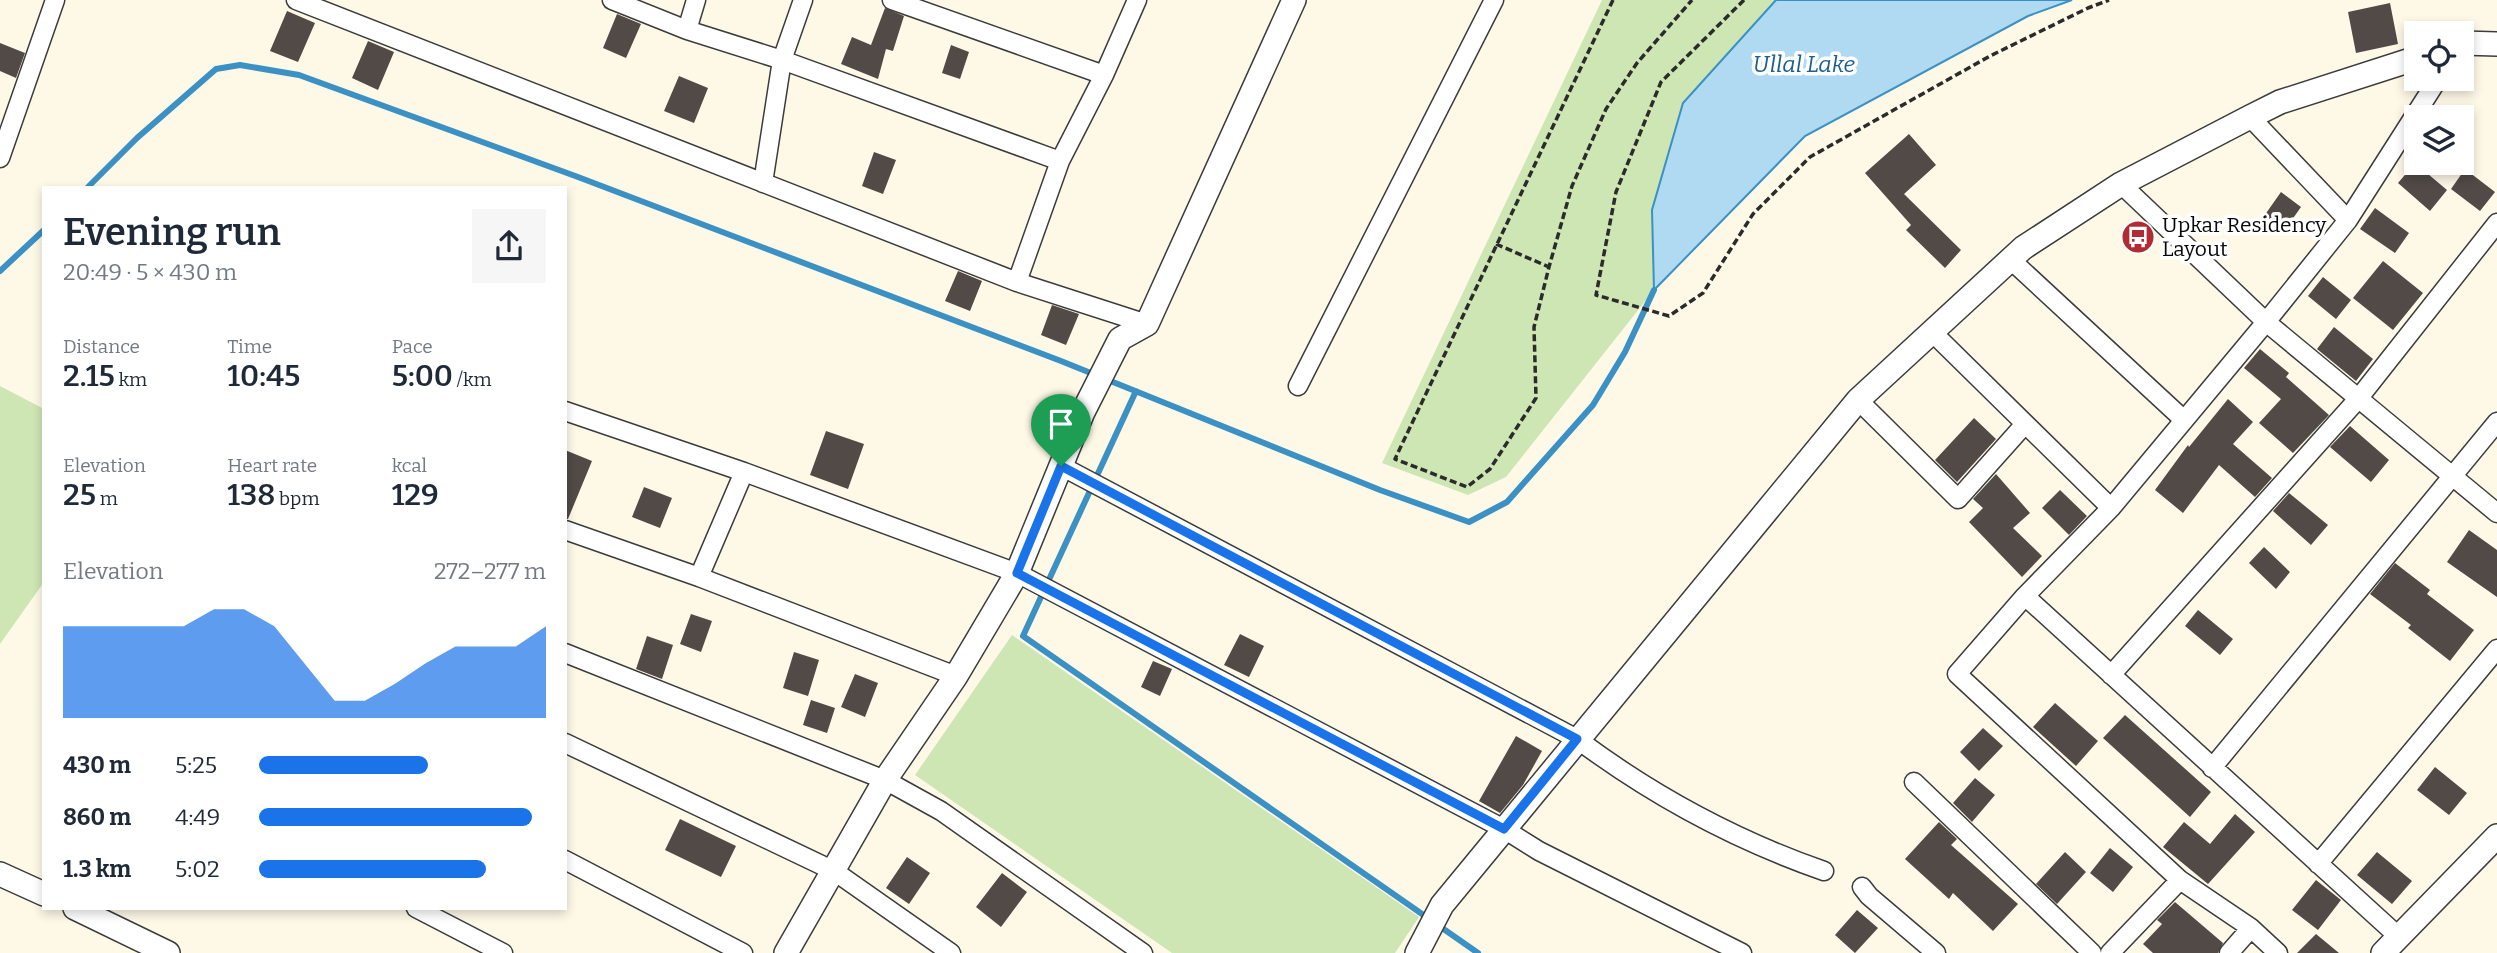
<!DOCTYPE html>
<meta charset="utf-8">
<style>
body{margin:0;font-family:Bitter,serif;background:#f6f6f7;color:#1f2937;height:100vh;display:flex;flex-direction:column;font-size:26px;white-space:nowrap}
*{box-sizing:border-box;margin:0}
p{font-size:23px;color:#747a83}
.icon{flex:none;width:38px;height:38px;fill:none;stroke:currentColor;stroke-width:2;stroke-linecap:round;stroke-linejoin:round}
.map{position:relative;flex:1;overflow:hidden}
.sheet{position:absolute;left:42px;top:186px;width:525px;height:724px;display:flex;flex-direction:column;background:#fff;border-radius:0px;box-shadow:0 4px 10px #0003}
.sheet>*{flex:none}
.tools{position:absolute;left:2404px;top:21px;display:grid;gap:14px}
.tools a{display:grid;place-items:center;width:70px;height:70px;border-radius:0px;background:#fff;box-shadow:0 4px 10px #0003;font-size:35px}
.pin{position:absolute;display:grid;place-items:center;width:60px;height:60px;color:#fff;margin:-72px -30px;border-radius:50% 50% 50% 0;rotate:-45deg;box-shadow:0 0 7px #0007}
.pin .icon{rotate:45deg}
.round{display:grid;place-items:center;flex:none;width:74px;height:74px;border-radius:0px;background:#f6f6f7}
.overview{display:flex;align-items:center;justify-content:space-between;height:119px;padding:0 21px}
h1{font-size:38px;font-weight:600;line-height:52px}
.stats{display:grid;grid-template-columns:repeat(3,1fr);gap:10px;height:119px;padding:7px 21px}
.stats div{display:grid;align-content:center}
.stats b{font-size:30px;font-weight:600}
.stats small{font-size:19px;font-weight:400}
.stats p{font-size:19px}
.chart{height:196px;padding:14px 21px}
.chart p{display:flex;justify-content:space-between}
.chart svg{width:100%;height:126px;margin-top:7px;fill:#1a73e8;opacity:.7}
ul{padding:0 21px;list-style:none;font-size:23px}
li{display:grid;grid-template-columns:112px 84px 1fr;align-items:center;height:52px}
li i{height:18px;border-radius:9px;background:#1a73e8}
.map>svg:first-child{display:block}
</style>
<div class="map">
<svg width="2497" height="953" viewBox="0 0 2497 953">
<rect width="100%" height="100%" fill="#fef9e7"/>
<path fill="#cee5b4" d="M1602,0H1776L1683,103L1652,210L1654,290L1506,477L1468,495L1382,463Z
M0,386L44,409V582L0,644Z
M1012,635L1419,917L1395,953H1172L915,775Z"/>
<path fill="#afdaf2" stroke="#3b90c4" stroke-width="2" d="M1776,0H2072L2028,16L1805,136L1654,290L1652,210L1683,103Z"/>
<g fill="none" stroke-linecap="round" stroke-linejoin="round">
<path stroke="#3b90c4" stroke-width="6" d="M88,187L137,138L216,69L240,65L299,75L578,177L1061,361L1380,490L1469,522L1507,502L1593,405L1625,352L1654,290
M0,271L44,230
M1136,391L1023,636L1478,953"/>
</g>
<path fill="#514a47" d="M2390,3L2398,44L2356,53L2348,12Z
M885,8L904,16L893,51L886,49L878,79L841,64L852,37L871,45Z
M287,11L315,23L298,62L270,51Z
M617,14L641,24L626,58L603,48Z
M368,41L394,52L378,90L352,78Z
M0,43L25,53L16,78L0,71Z
M951,45L969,52L960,79L942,73Z
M679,76L708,88L694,123L664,111Z
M1909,134L1936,165L1904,194L1961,250L1945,268L1906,230L1911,225L1865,173Z
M874,152L896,160L883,194L862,186Z
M2415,163L2447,190L2430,211L2398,183Z
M2465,169L2495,192L2480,211L2451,189Z
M2281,192L2301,207L2282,234L2262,219Z
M2375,208L2409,233L2395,253L2360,229Z
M2383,261L2423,293L2393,330L2353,298Z
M958,271L982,281L970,311L945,301Z
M2323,277L2351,300L2336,319L2308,296Z
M1052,305L1079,314L1066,345L1041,335Z
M2334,327L2373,359L2356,381L2317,349Z
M2260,349L2289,373L2286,377L2329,415L2293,453L2259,423L2281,399L2244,368Z
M2228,399L2253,422L2233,444L2272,478L2255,497L2219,465L2183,513L2155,490L2188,445L2189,447Z
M1974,418L1996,439L1957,482L1935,460Z
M2350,426L2389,460L2371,482L2330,447Z
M826,431L864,444L848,489L810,475Z
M565,450L592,461L568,519H565Z
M1996,474L2030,513L2013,528L2042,556L2022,577L1969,522L1983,508L1973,499Z
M644,487L672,498L660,528L632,517Z
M2060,490L2087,516L2069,535L2042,508Z
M2289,493L2328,525L2311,545L2273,511Z
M2469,530L2497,550V597L2447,562Z
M2264,547L2290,572L2276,589L2249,563Z
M2395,563L2430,590L2427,594L2474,630L2450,661L2408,628L2411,625L2370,594Z
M2198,610L2233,639L2220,655L2185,626Z
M691,614L712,621L701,652L680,644Z
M1240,634L1264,646L1249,677L1224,665Z
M647,636L673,645L662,679L636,669Z
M794,652L819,660L808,696L783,688Z
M1153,661L1172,669L1160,696L1141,687Z
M855,674L878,683L865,717L841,707Z
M811,700L835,708L827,733L803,725Z
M2055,703L2098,741L2076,766L2033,727Z
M2125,715L2211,792L2190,817L2103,738Z
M1983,728L2003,746L1979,771L1960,752Z
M1516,736L1542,751L1523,785L1500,813L1479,801Z
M2435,767L2467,793L2449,815L2417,790Z
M1975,778L1995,795L1972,822L1953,803Z
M2235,814L2255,832L2208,884L2163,847L2184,822L2210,844Z
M680,819L736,846L721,877L665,850Z
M1939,822L1957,839L1951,845L2018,904L1993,931L1953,893L1949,899L1905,859Z
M2110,848L2133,867L2113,892L2090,873Z
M2065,852L2086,872L2057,904L2036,884Z
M2377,852L2412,881L2392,904L2357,875Z
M907,857L930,873L909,904L886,888Z
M1002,873L1027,892L1001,927L976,907Z
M2316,880L2341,900L2318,930L2292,910Z
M2175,902L2223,943L2218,953H2153L2143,944L2162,924L2157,920Z
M1857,910L1878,928L1855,953L1835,935Z
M2316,934L2339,953H2297Z"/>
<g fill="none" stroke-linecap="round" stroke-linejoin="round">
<defs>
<path id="minor" d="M296,0L1017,282L1147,324
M612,0L687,30L782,60L1060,161
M892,0L1104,75
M687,30L696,0
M2250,117L2348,220
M0,158L55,0
M763,183L782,60L803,0
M2121,184L2266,322L2497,513
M2011,260L2184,420
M1017,282L1060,161L1104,75L1137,0
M1932,332L2111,508
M1298,386L1494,0
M1858,400L1958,499L2025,424
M565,411L744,472L1017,573L1504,829L1539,851L1742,953
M1061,466L1577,739C1652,795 1735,840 1824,871
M565,530L699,577L956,676
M699,577L744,472
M2025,596L2399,937
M565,653L885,780L941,811L1143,953
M2111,675L2358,399L2497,223
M565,743L834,871L951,953
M2212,768L2497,422
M1914,782L2092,953
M565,860L743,953
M2318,864L2497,649
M1862,887L1869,896L1936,953
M416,908L503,953
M2110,953L2180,880
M2229,953L2251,928
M2278,953L2251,928L2180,880L1957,674L2025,596L2111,508L2266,322L2348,220L2438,79"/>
<path id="tertiary" d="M2462,43L2497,44
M0,874L44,894
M75,908L168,953
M786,953L885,780L956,676L1017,573L1083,412L1120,339L1147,324L1294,0
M1417,953L1442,905L1858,400L2023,248L2121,184L2250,117L2280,102L2417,58
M2383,953L2497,836"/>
</defs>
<use href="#minor" stroke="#3c3c3c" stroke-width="21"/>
<use href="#tertiary" stroke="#3c3c3c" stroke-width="26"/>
<path stroke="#2b2b2b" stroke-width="3.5" stroke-dasharray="7 3.5" stroke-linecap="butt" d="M1613,0L1395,459L1467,487L1490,469L1536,398L1534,327L1549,267L1572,186L1606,109L1637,63L1692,0
M1744,0L1661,82L1616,192L1596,295L1669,316L1703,293L1753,214L1810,157L1990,56L2088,8L2109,0
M1496,244L1549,267"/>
<use href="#minor" stroke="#fff" stroke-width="18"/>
<use href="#tertiary" stroke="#fff" stroke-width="23"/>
</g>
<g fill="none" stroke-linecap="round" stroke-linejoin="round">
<defs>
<path id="route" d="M1061,466L1577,739L1504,829L1017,573Z"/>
</defs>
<use href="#route" stroke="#fff" stroke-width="14"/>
<use href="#route" stroke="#1a73e8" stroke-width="9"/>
</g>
<defs>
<symbol id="bus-disc" viewBox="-11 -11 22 22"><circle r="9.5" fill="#b02b33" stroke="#fff"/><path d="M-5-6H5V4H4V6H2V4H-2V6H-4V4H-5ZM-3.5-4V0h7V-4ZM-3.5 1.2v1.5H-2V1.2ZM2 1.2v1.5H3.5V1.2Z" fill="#fff"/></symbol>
</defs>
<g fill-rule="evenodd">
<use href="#bus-disc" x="2119" y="218" width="38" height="38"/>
</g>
<g text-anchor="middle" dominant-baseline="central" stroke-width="7" stroke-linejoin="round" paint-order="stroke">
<g font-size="21" fill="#090909" stroke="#fff" text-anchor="start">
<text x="2162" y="225">Upkar Residency<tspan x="2162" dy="24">Layout</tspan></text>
</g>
<g font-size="23" font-style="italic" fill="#1c6092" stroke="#fff">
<text x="1804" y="64">Ullal Lake</text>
</g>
</g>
</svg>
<div class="tools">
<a><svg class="icon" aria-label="locate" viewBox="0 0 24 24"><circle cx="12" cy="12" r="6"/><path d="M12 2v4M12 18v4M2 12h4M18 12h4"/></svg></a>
<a><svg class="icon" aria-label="layers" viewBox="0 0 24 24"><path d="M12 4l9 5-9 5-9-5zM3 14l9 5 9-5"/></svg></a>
</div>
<div class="pin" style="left:1061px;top:466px;background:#1e9e55"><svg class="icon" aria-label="arrive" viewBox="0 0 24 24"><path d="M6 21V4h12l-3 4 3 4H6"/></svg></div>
<section class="sheet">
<div class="overview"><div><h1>Evening run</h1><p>20:49 · 5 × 430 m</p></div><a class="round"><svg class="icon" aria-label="share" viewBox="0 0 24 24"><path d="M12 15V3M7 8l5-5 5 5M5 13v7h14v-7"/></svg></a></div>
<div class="stats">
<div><p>Distance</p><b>2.15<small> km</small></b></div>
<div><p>Time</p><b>10:45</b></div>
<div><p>Pace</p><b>5:00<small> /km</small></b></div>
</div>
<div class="stats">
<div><p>Elevation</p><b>25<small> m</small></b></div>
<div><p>Heart rate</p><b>138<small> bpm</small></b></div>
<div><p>kcal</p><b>129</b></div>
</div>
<div class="chart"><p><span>Elevation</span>272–277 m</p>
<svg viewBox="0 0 160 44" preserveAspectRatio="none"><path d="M0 44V12L10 12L20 12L30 12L40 12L50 6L60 6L70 12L80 25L90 38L100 38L110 32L120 25L130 19L140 19L150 19L160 12V44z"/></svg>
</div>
<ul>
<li><b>430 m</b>5:25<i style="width:59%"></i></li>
<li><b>860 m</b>4:49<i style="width:95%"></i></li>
<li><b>1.3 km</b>5:02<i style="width:79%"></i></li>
</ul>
</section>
</div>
